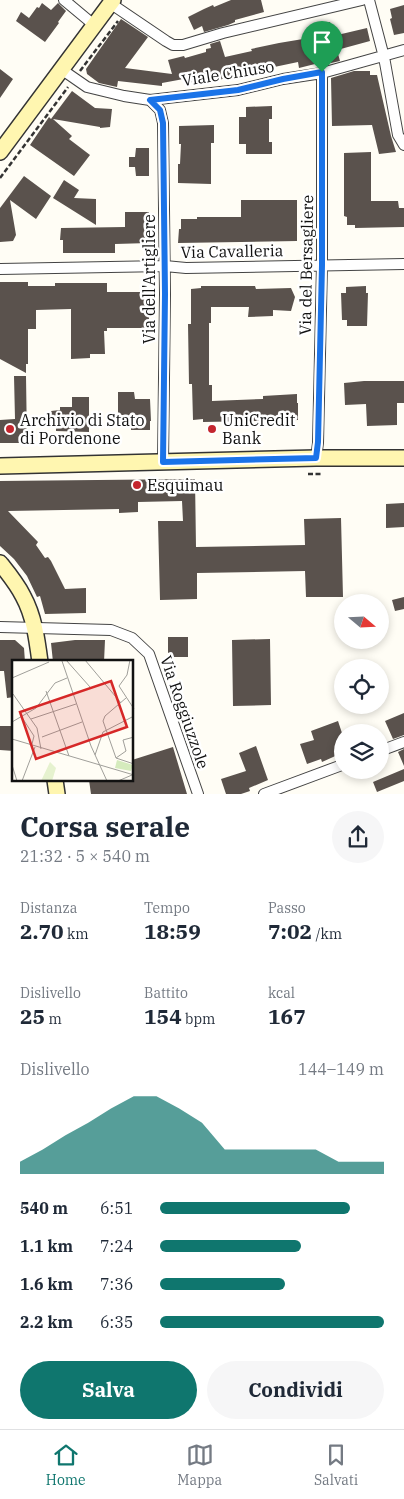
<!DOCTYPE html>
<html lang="it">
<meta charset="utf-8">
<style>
body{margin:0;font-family:"IBM Plex Serif",serif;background:#f6f6f7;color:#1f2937;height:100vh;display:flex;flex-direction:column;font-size:19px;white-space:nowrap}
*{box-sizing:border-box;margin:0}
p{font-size:16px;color:#747a83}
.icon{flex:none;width:28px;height:28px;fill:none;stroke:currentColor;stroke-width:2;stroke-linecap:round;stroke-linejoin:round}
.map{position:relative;height:794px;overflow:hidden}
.details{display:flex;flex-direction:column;background:#fff;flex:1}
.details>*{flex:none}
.needle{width:32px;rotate:109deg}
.buttons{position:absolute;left:334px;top:594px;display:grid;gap:10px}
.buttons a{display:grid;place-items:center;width:55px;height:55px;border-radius:50%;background:#fff;box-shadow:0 2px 8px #0003;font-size:25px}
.pin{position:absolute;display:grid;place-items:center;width:42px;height:42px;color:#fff;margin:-51px -21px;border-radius:50% 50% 50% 0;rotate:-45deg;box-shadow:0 0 5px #0007}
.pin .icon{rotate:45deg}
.round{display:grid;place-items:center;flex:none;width:52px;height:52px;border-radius:26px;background:#f6f6f7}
.head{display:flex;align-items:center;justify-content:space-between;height:85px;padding:0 20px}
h1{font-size:28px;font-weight:700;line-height:38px}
.stats{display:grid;grid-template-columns:repeat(3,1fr);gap:8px;height:85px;padding:5px 20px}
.stats div{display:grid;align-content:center}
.stats b{font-size:21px;font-weight:700}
.stats small{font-size:14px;font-weight:400}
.stats p{font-size:14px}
.chart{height:140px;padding:10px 20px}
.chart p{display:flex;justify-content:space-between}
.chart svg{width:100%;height:90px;margin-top:5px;fill:#0f766e;opacity:.7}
.button{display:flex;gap:10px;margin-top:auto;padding:10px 20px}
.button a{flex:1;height:58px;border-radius:30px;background:#0f766e;color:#fff;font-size:20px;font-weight:700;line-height:58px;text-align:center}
.button a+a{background:#f6f6f7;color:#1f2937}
ul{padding:0 20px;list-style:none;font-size:16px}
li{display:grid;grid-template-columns:80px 60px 1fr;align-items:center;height:38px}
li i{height:12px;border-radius:6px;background:#0f766e}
.menu{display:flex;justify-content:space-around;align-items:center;height:70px;border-top:1px solid #e0e1e3;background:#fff;font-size:14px;color:#747a83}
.menu a{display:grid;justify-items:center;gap:2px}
.menu .selected{color:#0f766e}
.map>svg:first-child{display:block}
</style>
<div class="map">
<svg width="404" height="794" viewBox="0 0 404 794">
<rect width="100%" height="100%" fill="#fffdf5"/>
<path fill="#5a524d" d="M231,0H261L264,12L235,20V22L228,25L204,32L202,26L194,30L188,17L204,9L213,5L214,7Z
M42,3L51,10L58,3L66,11L58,22L59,23L45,42L16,21L21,12L29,18L37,7L39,8Z
M404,5V33L394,35L390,19L392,18L390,9Z
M121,19L148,37L125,68L172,74L168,60L184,56L185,58L206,52V49L211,48L210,44L220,41L225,57L252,51L251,49L279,43L315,37L312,26L330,22L333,36L367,28L370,41L337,50L340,61L331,63V60L299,68L298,62L245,73L246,77L227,81V78L218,80L217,76L190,83L189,78L162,83V86L118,81L117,87L99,83L87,74L86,69Z
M0,69L13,79L0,98Z
M354,71H370V75H377L391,136L396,152L379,154L372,125L332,126L331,78Z
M72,91L95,108L112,109L110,127L100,128V127L53,119L72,136L69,139L90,155L74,176L30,145L49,117L51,119Z
M272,106V119H269V142H272V154H246V144H239V117H246V107Z
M214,125V143H211V184L178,183V164H180L181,144H179V126Z
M136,148H149V176H136L135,167H129V157H135Z
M371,152V201H398L399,208H404V227L355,228V225H347V217L344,216V153Z
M24,176L51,196L36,219L10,200L16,235L13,241L0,242V208Z
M64,180L79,190L74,198L96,199V225L53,198Z
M241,200H297V241L178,243L179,229H181V219H197V217H241Z
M125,212H149V243L115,244V253H63V240H60L61,228L125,227Z
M0,282H28V286H55V283H107V292H149V328H107V331H104L105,354H90V358L71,359V309L36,310V329H28V364H26V373L0,359Z
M201,286H255L256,289L291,288L295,297L291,311L273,310V316L248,317L249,307H211V323H209V385H212V401L263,399V396L297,394V403H298V420L203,422V419L193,420L192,384H189L188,324H191V289L201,288Z
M366,286V293H368L367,326H347V320H342L341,293H346V287Z
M14,376H26L27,443H0V420L15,419Z
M364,381H404V403H397V425L367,426L366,404L345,405L344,383Z
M118,392H134L135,399H150L151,421H150V430H131V427H120L115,421L116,416L118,414Z
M72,397H89V432L56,431V421L51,422V411L60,410V407H72Z
M195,479L196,547L305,545L304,519L341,518L343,597H306L305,571L197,573V599L160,600L158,521H183L182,501L138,502V512L119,513V509L8,511L38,542L36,545L45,558L48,557L51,561L65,589L86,588V613L45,614L40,596L37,597L27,576L14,559L0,546V481Z
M404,503V527L386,528V504Z
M404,597V609L395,611L392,600Z
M168,637H188V657H168Z
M270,639L271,705L233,706L232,640Z
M0,640H15L24,648L25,662H14V697L7,698L4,671H0Z
M75,640H105L104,662H53L51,643Z
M404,713V735L393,739L385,721Z
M338,721L342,733V753L322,762L321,759L307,764L300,744L314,740L311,731Z
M0,726H14V751L0,750Z
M256,746L268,780L249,788L250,791L241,794H226L221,779L246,771L239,753Z
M173,747L187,794H91L89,780H132V760Z
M404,749V766L398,752Z
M404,769V781L377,792L373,782Z"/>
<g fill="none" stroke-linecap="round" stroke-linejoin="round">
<defs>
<path id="street" d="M64,0L94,25
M369,0L384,57L398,135L404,145
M110,3L166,41L173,45H183L223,33L362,0
M61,69L87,87L124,96L150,100L238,90L283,79L322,73L404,50
M150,100L160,110L163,123L165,294L163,462
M0,269L165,266L186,268L404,264
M316,458L318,443L322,265V73
M0,627L111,630L132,638L149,654L198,794
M380,751L404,742
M264,794L342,765"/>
<path id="secondary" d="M0,152L113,0
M0,466L316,458H404
M0,563C8,573 17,584 23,596C34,616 37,639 40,662
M55,780L57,794"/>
</defs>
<use href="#street" stroke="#444" stroke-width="12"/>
<use href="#secondary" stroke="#333" stroke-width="18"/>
<path stroke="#333" stroke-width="2.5" stroke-dasharray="5 2.5" stroke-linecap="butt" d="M80,71L118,21
M0,178L68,87
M308,474H323"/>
<use href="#street" stroke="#fff" stroke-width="10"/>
<use href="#secondary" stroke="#fff6b0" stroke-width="15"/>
</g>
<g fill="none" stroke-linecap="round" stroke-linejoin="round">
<defs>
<path id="route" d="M322,72V265L318,442L316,458L163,462L165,294L163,123L160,110L150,100L238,90L283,79Z"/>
</defs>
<use href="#route" stroke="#fff" stroke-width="10"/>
<use href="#route" stroke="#1a73e8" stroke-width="6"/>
</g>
<g fill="#c4262e" stroke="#fff" stroke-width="2">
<circle cx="10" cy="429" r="5"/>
<circle cx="212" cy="429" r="5"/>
<circle cx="137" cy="485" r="5"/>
</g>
<g text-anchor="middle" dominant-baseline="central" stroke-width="5" stroke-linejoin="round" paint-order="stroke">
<g font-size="16" fill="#111" stroke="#fff">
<text transform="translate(228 73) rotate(-9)">Viale Chiuso</text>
<text transform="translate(232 251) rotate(-1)">Via Cavalleria</text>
<text transform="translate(306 265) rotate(-89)">Via del Bersagliere</text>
<text transform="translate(149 279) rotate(-90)">Via dell'Artigliere</text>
<text transform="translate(185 712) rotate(71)">Via Roggiuzzole</text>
</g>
<g font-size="16" fill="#111" stroke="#fff" text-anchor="start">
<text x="20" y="420">Archivio di Stato<tspan x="20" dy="18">di Pordenone</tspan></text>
<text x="222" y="420">UniCredit<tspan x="222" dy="18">Bank</tspan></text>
<text x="147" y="485">Esquimau</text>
</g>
</g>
<g transform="translate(12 660)">
<rect width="121" height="121" fill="#fffdf5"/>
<path d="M105,100L121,105L119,111L103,108Z" fill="#d5ebbd"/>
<path d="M38,102L44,108L40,121H29Z" fill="#e6f2cf"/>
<path fill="none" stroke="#a09f9a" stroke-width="1" d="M54,0L78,27M73,0L109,43M118,0L115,15L107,26L122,49M50,1L79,86L95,121M0,18L37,2M34,31L57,96M1,34L25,68L29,89M114,38L93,56L91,61L104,98L122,104M9,56L22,76L20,84M19,59L64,44M0,62L24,48L43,23L55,18M30,77L70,62M0,79L122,115M83,95L91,72L122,56M104,98L114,91L111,80L122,77M0,105L5,121M10,121L23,87M106,121L120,115"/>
<path fill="#d62828" fill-opacity="0.15" stroke="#d62828" stroke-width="2.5" d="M99,21L115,67L24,99L8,52Z"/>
<rect width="121" height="121" fill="none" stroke="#111" stroke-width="2.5"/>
</g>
</svg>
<div class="buttons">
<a><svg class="needle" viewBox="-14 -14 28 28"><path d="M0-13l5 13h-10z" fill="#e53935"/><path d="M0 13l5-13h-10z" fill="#747a83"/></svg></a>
<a><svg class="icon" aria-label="locate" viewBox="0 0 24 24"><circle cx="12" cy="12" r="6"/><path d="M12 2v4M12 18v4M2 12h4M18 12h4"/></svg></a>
<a><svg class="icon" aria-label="layers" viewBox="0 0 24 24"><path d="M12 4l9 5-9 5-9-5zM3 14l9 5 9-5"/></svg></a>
</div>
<div class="pin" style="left:322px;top:72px;background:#1e9e55"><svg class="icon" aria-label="arrive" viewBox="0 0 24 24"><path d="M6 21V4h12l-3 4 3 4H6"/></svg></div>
</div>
<section class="details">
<div class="head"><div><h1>Corsa serale</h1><p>21:32 · 5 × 540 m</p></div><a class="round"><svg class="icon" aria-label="share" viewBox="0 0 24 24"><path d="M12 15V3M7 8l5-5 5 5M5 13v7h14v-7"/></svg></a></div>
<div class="stats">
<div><p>Distanza</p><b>2.70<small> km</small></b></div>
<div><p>Tempo</p><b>18:59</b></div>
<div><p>Passo</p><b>7:02<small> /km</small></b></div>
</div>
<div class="stats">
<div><p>Dislivello</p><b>25<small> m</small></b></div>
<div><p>Battito</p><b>154<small> bpm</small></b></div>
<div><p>kcal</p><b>167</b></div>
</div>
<div class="chart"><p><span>Dislivello</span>144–149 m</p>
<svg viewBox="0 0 160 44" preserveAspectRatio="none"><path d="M0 44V38L10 32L20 25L30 19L40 12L50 6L60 6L70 12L80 19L90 32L100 32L110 32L120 32L130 32L140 38L150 38L160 38V44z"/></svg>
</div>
<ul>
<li><b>540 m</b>6:51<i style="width:85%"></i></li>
<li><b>1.1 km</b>7:24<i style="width:63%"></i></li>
<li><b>1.6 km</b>7:36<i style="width:56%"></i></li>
<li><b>2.2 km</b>6:35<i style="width:100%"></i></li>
</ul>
<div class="button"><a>Salva</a><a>Condividi</a></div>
</section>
<nav class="menu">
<a class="selected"><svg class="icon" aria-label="home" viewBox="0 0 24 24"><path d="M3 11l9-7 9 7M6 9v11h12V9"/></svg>Home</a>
<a><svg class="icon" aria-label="map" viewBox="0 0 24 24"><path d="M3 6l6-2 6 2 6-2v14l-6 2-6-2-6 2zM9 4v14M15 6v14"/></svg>Mappa</a>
<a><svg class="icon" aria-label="saved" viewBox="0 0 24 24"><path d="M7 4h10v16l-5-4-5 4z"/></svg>Salvati</a>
</nav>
